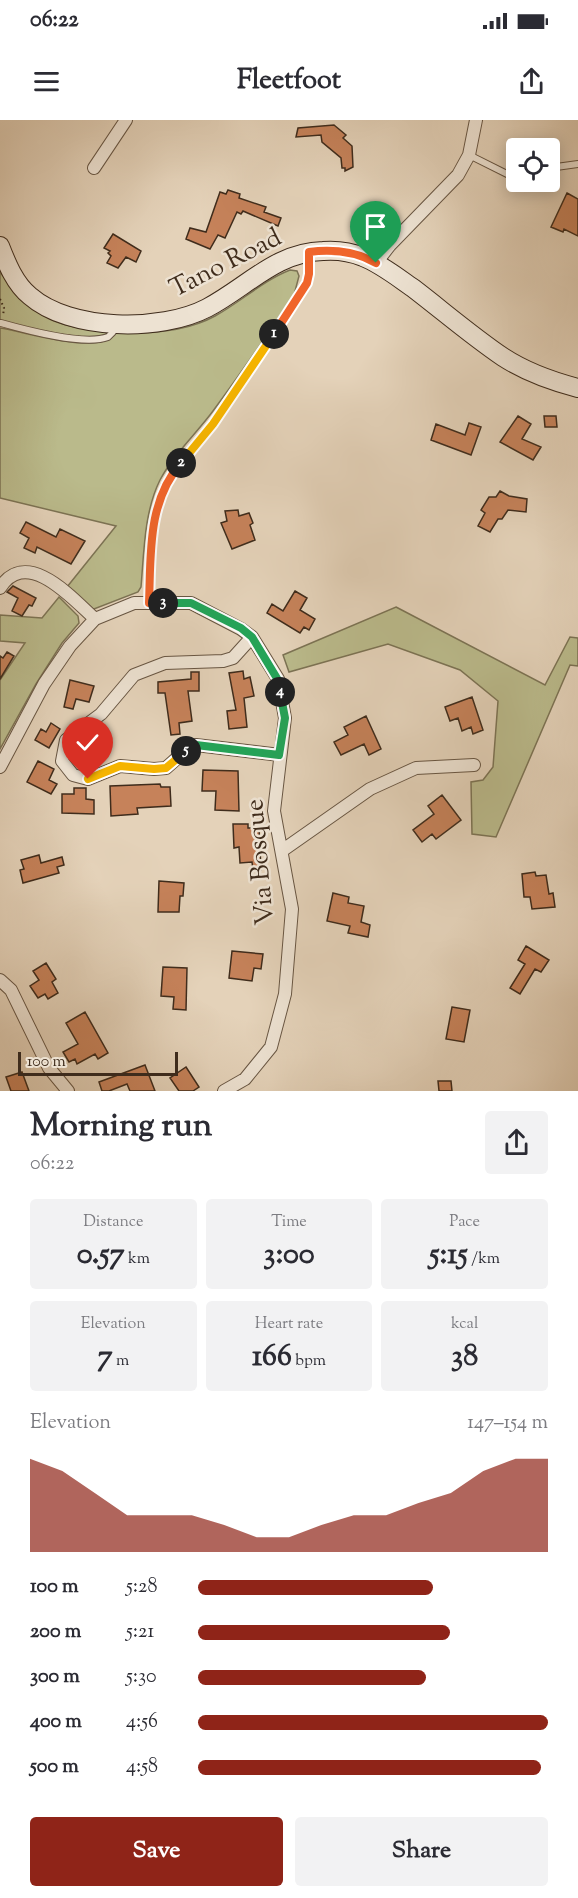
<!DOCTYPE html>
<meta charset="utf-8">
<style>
body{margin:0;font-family:"Sorts Mill Goudy",serif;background:#f2f2f3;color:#2b2b33;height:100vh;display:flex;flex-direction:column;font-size:22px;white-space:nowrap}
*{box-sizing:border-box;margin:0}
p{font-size:20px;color:#7c7c81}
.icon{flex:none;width:33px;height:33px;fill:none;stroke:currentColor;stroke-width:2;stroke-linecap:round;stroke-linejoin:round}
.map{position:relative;height:971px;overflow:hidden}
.panel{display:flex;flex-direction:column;background:#fff;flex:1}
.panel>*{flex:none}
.controls{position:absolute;left:506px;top:18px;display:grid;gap:12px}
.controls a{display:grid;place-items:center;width:54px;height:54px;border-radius:6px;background:#fff;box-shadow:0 3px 15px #0003;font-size:30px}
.scale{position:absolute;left:18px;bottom:15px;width:160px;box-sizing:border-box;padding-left:6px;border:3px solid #3f2c1c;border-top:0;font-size:16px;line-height:21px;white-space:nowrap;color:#3f2c1c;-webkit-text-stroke:4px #ede2d2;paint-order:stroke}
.pin{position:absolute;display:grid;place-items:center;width:51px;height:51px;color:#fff;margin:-62px -26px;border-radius:50% 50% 50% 0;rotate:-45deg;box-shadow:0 0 6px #0007}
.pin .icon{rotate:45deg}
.km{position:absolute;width:30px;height:30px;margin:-15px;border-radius:50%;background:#222;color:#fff;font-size:16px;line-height:30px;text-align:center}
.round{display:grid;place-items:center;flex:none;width:63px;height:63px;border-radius:6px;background:#f2f2f3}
.summary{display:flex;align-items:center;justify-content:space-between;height:102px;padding:0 30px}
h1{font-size:33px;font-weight:800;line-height:45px}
.metrics{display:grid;grid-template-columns:repeat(3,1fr);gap:9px;height:102px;padding:6px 30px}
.metrics div{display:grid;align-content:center;border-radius:6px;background:#f2f2f3;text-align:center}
.metrics b{font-size:30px;font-weight:800}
.metrics small{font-size:16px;font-weight:400}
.metrics p{font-size:16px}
.chart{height:168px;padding:12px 30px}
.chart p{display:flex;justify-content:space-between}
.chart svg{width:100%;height:108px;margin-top:6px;fill:#8f2418;opacity:.7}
.primary-button{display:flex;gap:12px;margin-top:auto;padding:12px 30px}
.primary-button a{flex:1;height:69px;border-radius:6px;background:#8f2418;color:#fff;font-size:24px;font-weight:800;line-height:69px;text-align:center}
.primary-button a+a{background:#f2f2f3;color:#2b2b33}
ul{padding:0 30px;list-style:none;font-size:20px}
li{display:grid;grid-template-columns:96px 72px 1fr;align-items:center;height:45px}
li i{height:15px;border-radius:8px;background:#8f2418}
.status{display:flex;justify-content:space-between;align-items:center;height:42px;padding:0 30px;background:#fff;direction:ltr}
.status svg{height:16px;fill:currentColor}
header{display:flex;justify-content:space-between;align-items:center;height:78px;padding:0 30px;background:#fff;font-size:27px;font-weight:800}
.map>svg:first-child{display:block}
</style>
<div class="status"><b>06:22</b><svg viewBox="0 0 49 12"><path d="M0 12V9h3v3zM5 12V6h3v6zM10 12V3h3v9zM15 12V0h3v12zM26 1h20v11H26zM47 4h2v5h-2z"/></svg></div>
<header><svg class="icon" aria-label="menu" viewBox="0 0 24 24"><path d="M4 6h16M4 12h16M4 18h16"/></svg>Fleetfoot<svg class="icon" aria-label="share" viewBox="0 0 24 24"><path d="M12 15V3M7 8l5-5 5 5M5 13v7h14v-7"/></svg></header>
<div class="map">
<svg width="578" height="971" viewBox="0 0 578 971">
<rect width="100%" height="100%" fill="#e4d2b9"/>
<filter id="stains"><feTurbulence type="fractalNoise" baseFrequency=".00333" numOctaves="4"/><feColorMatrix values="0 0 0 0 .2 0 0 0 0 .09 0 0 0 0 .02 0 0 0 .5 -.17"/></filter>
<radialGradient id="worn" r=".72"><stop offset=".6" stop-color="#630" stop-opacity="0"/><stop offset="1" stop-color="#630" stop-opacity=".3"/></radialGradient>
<path fill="#baba8b" stroke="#7c7354" stroke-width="1.5" d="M290,150L297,151L299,156L294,175C268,214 241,253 213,291C196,314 173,335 160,360C144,392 144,433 141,467L138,472L94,489L87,487L67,467L116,406L0,378V208C24,211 99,237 116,213C148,214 186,212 215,196C241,182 262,161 290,150Z
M0,152C10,166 29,187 44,196C62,207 88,209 109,212C94,226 20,206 0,201Z
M59,477L78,496L79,503L62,523L36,564L0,629V560L25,523L0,521V495L42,498Z
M396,487L545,565L570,517L578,518V546L570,545L496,717L472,714L471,662L483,660L493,647L498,581L460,550L388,524L289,552L283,535Z"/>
<path fill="#c6825a" stroke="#3f2c1c" stroke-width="1.5" d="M334,5L346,15L343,18L352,26L353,47L345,51V48H342L341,38L322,22L321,15L296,17L298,8Z
M228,70L240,74L239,78L266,87L264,92L281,98L278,106L243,91L241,94L237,92L225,118L218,115L210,129L186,119L190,108L206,112L220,72L226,74Z
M567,73L578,79V116L564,109L563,112L551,107Z
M113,114L141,131L136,142L126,137L118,148L107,143L111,136L108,133L110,131L104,128Z
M518,296L531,304L522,319L541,327L533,340L500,322Z
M544,296H556L557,307H545Z
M469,303L481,307L471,335L431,320L436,304L465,315Z
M500,371L509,376L527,379L526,392L508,390L502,399H498L490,412L478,406L485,393L481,390L489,377H496Z
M238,390L239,396L249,393L253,403L250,405L255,420L232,429L221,403L227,401L225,391Z
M26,402L56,417L60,409L85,421L71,444L37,427L35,433L24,428L29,418L20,413Z
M13,466L36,478L32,486L29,485L22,496L12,491L18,478L7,472Z
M295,471L307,478L300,490L315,499L309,510L304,507L300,513L267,493L272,484L283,491Z
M7,532L14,536L0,559V536L3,538Z
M243,551L244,559L250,557L254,576L244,578L247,607L229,609L227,591L236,590L229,553Z
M191,552H199V571H188L192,601L179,603L180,614L171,615L165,573H158V562L191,559Z
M70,560L94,566L89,582L76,579L73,589L64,587Z
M472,577L483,610L473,614L471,607L462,611L458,598L450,601L445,587Z
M366,596L381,629L369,635L364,624L341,635L334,622L348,615L344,607Z
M51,603L60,609L49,628L35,620L41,609L46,612Z
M95,615V633L88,641L80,634Z
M38,641L54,649L49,660L57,664L51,674L27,662Z
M203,650L238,651L239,691L215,690L216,671H202Z
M160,664L161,667H170L171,686L137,688L138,694L111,696L110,666Z
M74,668H86V679L94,680V694L62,693V674H74Z
M442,675L461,700L436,719L432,714L422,722L413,710L434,694L428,686Z
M233,704H248V708H259L261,750H253L252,742L240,743L239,727L234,728Z
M39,735L41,743L62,737L64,745L57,747L59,753L23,763L20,750L24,749L21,740Z
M535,752L536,756L546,755L549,774L553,773L555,787L532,789L530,777H524L522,754Z
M159,761L184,763L183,776H180L179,792H158Z
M333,773L349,777L348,783L364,786L361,802L370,805L368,817L348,813L350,806L327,801Z
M526,826L549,840L541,852L535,849L520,874L510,868L525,844L518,840Z
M232,831L263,834L261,849L254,848L252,861L229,858Z
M46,843L56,859L52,862L58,873L48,879L45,874L38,878L30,866L39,860L33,851Z
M163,847L187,848L186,890L173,889L174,877L161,876Z
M452,887L470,890L464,922L446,919Z
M85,892L108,933L98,939L95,934L77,944L75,939L69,942L63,932L78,924L66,903Z
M145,945L155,971H130L127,964L109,971H102L99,962Z
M186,947L199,967L193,971H179L170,958Z
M22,952L29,971H11L6,957Z
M438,961H451L452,971H439Z"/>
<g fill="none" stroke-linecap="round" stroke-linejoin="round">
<defs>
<path id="lane" d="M469,35L513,57L516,56
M549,48L578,44
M1,203C26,210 84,226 108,217L113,212L114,207
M149,483L152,416L164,366L174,351L213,304L302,172L309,154L310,135"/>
<path id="street" d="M94,48L126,0
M376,143L390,125L458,55L469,35L476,0
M0,468C27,426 73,479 95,499
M252,517L233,538L223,541L165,543L134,555L101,594L66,620L62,641L73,655L88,659L120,646L154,649L166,648L185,631L196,625L280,635
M0,647L44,564L70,526L95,499L134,483H191L241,509L252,517L278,559L285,598L274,691L292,789L285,874L271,927L245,959L224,971
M283,730L370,669L416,648L474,645
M0,860L11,870L49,948L68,971"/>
<path id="secondary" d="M0,126C7,144 15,164 30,176C70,211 161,212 207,188C247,167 276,132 323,131C337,130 351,132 363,137C381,144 397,157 413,168C443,191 472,216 503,237C526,252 551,261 578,268"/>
</defs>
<use href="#lane" stroke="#685643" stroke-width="8"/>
<use href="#street" stroke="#685643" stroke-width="14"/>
<use href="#secondary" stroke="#3f2c1c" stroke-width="20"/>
<path stroke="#3f2c1c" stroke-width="2" stroke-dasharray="1.5 3" stroke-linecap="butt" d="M0,179L4,188L3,196"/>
<use href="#lane" stroke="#ede2d2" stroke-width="6"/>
<use href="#street" stroke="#ede2d2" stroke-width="12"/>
<use href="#secondary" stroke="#ede2d2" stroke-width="18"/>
</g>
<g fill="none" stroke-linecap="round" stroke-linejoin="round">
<defs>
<path id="split-1" d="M274,214L307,163L309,154V132C333,129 355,131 376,143"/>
<path id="split-2" d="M181,343L213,304L274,214"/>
<path id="split-3" d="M163,483H149C151,435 147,382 181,343"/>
<path id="split-4" d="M163,483H191L241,508L252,517L278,560L280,572"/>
<path id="split-5" d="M186,631L196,625L279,635L285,598L280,572"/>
<path id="split-6" d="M88,659L120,646L154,649L166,648L186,631"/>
</defs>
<use href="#split-1" stroke="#fff" stroke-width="12"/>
<use href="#split-2" stroke="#fff" stroke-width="12"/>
<use href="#split-3" stroke="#fff" stroke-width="12"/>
<use href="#split-4" stroke="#fff" stroke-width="12"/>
<use href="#split-5" stroke="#fff" stroke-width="12"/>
<use href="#split-6" stroke="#fff" stroke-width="12"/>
<use href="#split-1" stroke="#f0652b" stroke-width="8"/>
<use href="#split-2" stroke="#f5b400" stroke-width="8"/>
<use href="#split-3" stroke="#f0652b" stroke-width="8"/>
<use href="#split-4" stroke="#22a559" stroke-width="8"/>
<use href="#split-5" stroke="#22a559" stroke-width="8"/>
<use href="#split-6" stroke="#f5b400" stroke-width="8"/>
</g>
<g text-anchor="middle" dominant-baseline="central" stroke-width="5" stroke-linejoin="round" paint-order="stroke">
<g font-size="26" fill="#3f2c1c" stroke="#ede2d2">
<text transform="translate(226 144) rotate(-27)">Tano Road</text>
<text transform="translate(261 742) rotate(-95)">Via Bosque</text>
</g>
</g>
<rect width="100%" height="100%" filter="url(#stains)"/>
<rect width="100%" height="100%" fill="url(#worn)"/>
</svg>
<div class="controls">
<a><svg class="icon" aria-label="locate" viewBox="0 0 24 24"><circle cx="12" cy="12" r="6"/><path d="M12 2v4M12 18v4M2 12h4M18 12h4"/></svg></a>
</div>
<div class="scale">100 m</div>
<div class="pin" style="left:376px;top:143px;background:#1e9e55"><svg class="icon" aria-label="arrive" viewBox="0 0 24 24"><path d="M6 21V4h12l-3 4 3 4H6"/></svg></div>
<div class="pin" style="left:88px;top:659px;background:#d93025"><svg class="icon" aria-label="check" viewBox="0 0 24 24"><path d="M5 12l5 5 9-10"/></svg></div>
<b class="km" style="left:274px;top:214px">1</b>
<b class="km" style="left:181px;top:343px">2</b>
<b class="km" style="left:163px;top:483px">3</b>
<b class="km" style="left:280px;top:572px">4</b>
<b class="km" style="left:186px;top:631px">5</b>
</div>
<section class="panel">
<div class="summary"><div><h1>Morning run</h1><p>06:22</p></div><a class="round"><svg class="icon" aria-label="share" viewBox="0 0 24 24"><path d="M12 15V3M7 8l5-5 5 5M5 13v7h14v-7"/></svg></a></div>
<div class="metrics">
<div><p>Distance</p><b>0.57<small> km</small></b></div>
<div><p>Time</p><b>3:00</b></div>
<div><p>Pace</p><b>5:15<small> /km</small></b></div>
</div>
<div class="metrics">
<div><p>Elevation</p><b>7<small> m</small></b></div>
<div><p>Heart rate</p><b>166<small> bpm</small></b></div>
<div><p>kcal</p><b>38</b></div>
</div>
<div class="chart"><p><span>Elevation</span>147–154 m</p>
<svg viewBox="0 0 160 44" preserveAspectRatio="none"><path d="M0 44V6L10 11L20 20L30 29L40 29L50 29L60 33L70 38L80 38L90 33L100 29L110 29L120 24L130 20L140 11L150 6L160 6V44z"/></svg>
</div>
<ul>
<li><b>100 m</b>5:28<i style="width:67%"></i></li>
<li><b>200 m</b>5:21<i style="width:72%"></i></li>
<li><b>300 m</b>5:30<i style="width:65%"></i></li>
<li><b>400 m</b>4:56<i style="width:100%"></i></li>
<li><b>500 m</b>4:58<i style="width:98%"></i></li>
</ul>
<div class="primary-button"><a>Save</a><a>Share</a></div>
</section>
